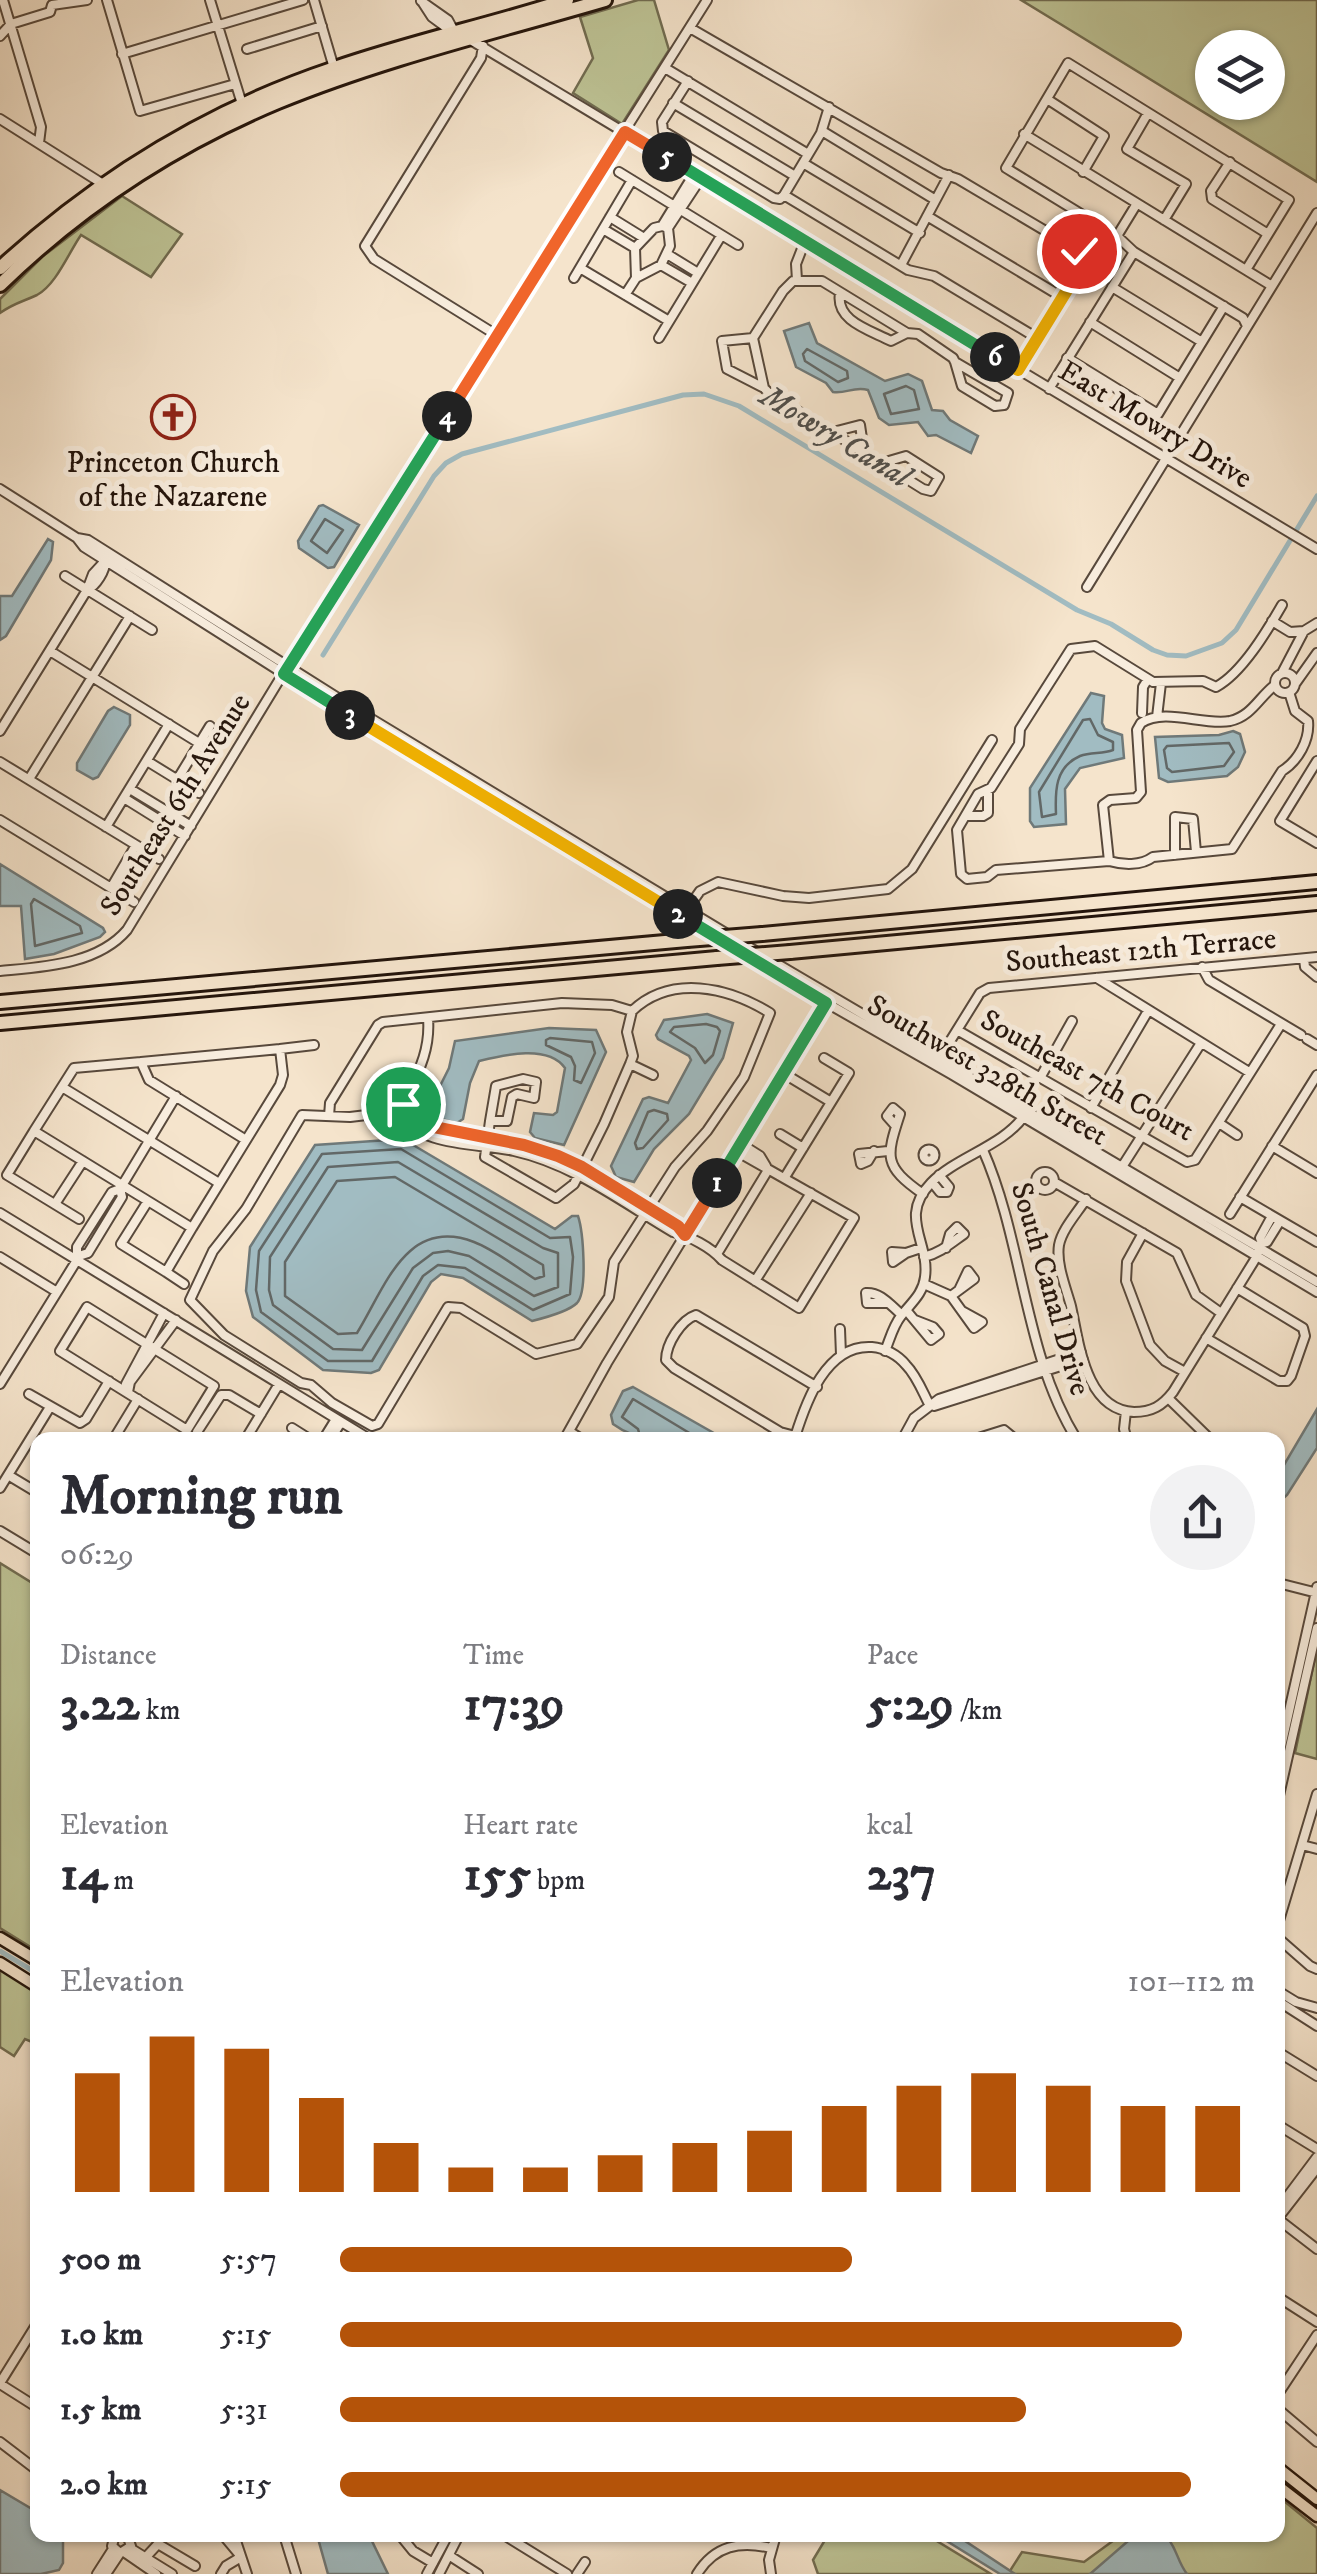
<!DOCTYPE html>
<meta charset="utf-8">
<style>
body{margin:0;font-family:"IM FELL DW Pica",serif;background:#f2f2f3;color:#2b2b33;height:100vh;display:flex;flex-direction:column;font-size:38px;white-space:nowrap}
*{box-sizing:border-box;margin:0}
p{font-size:32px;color:#7c7c81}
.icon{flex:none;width:55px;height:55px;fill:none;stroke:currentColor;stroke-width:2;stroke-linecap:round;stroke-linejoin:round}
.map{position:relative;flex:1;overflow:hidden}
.drawer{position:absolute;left:30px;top:1432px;width:1255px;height:1110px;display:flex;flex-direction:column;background:#fff;border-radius:20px;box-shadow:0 2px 8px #0004}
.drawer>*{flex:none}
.fabs{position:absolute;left:1195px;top:30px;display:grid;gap:20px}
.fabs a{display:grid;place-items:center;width:90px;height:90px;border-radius:50%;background:#fff;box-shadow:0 2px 8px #0004;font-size:50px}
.pin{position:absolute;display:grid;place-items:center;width:85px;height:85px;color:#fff;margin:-42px;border:5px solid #fff;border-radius:50%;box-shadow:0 2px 10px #0007}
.km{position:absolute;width:50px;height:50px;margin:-25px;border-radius:50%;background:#222;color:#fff;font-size:28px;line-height:50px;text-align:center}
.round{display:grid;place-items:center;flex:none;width:105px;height:105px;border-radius:52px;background:#f2f2f3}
.summary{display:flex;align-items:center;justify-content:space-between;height:170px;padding:0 30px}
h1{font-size:55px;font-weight:800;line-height:75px}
.figures{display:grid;grid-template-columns:repeat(3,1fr);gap:15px;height:170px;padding:10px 30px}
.figures div{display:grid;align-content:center}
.figures b{font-size:50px;font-weight:800}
.figures small{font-size:28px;font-weight:400}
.figures p{font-size:28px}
.chart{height:280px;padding:20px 30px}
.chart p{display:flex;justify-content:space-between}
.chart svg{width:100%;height:180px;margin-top:10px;stroke:#b45309;stroke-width:6}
ul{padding:0 30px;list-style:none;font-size:32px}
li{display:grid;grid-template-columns:160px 120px 1fr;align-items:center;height:75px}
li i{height:25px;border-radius:12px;background:#b45309}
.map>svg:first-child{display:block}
</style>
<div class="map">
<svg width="1317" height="2574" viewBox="0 0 1317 2574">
<rect width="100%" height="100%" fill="#f5e4cc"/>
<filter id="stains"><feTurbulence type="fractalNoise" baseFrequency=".002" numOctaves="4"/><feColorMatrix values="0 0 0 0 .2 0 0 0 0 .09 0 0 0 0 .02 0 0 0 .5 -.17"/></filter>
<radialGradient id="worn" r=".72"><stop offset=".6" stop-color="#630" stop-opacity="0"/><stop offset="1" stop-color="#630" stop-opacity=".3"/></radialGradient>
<path fill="#bec496" stroke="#716c51" stroke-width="2.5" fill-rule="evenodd" d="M638,0H654L669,50L622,124L573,93L593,58L580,17Z
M1021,0H1317V182L1062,25ZM1212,48H1268V102H1212Z
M122,196L182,234L151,277L81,235C69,252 56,285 37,295C22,302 14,303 0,313V299L42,257Z
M0,1563L37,1586V1951L0,1928Z
M1317,1648V1759L1295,1753Z
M0,1968L37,1992V2044L25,2039L14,2056L0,2047Z
M1278,2496L1317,2528V2574H1008L1022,2552L1084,2562L1121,2535H1278Z
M828,2535H927L991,2574H818L813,2560Z"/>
<path fill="#a1bcc2" stroke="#6f7979" stroke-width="2.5" d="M809,323L817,343L885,381L908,374L922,381L932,410L943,411L950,420L978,436L971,453L936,435L928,436L918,422L889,425L879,418L868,390C854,386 846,394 833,392L826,383L796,367L784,331Z
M323,505L359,525L334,567L328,568L299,548L298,541L319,506Z
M48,539L53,542L51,560L6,636L0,640V596H12Z
M1091,693L1104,696L1102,723L1105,729L1122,735L1124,758L1080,768L1065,789L1066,824L1034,827L1030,821V788Z
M114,707L130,715V725L98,777L93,779L77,770V763L108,711Z
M1233,731L1240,734L1245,752L1238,767L1227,776L1168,782L1159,778L1155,737L1219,735Z
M0,864L103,928L105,932L100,937L54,954L25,959L21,906H0Z
M707,1014L733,1023L723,1058L689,1114L654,1149L634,1182L616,1177L611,1166L643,1099L649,1097L668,1103L691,1060L689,1056L658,1039L656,1035L664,1020Z
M549,1028L596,1030L606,1052L564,1145L535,1138L530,1132L534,1113L553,1115L557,1112L565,1068C548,1044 504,1055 479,1061L470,1083L463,1119L457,1123L429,1116V1108L449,1068L455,1041Z
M403,1139L555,1229L572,1216H578C583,1231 588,1291 577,1303C568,1312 544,1318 532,1321L463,1278L441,1274L431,1282L379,1370L371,1373L323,1370L253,1317L246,1291L250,1247L315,1145Z
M633,1387L726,1440C687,1440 645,1448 613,1424L611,1415L623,1391Z
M1317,1409V1448L1287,1495L1278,1503V1475Z
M0,2490L37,2512L38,2535H63V2563L59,2570L41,2574H0Z
M317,2535H369L388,2574H328Z
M937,2535H956L1015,2574H1000Z
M1135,2535L1166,2536C1177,2548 1177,2561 1187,2574H1090Z"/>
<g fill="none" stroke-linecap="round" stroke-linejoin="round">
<path stroke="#626867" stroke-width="2.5" d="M807,349L847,371L848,378L838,382L805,361L803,354Z
M906,386L914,390L919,409L891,414L884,394Z
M325,519L343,530L327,553L311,541Z
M1090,719L1098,735L1113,742V750C1103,754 1091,752 1080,756C1055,767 1055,791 1056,814L1042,817L1039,792L1083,720Z
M1229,743L1234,752L1224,766L1172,772L1167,768L1164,750L1167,746Z
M34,899L80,926L82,933L35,946L31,904Z
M706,1024L717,1027L720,1031L713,1055L705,1063L695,1048L670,1032L674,1027Z
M550,1038L592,1042L595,1053L581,1083L574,1080L575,1066L571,1057L546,1045V1040Z
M654,1110L667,1114L668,1120L643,1148L637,1149L635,1143L648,1112Z
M401,1149L550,1238L570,1237L573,1257L570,1294L533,1310L465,1268L438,1265L423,1276L372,1361H328L261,1312L256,1290L259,1251L322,1154Z
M398,1162L543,1248L558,1253V1287L534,1296L469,1256L448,1251L433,1253L413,1268L362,1350L333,1349L273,1305L269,1290L270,1257L328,1167Z
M395,1177L543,1265L544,1276L535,1279C516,1267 495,1250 474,1242C406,1216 385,1288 357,1333L338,1334L285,1296V1262L337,1181Z
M641,1440L638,1429L622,1417L633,1399L701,1440"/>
<path stroke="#a1bcc2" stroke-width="5" d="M323,655L434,476L446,463L462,454L683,395L704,394L739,406L1077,610L1111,624L1153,650L1167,655L1186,656L1222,643L1236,630L1317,496
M0,1951L38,1974"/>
<defs>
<path id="minor" d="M3,0L41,127L39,143
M107,0L140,111L235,84
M210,0L242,104
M314,0L334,68
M421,0L432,17L451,31
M421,1L448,20L455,33
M690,28L941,173L958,179L1081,252L1083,264L1018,370
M0,36L11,24L50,12L52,5L87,0
M469,39L1317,549
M483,46L481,58L365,246L374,259L498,336
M247,49L322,26
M122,54L303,0
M665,68L808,154
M688,81L662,122L663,131L774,198L780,199L784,195L908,270L934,276L1037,338
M1047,99L1104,136L1083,172
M673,103L795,176
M1148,113L1127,149L1186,184L1164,220
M0,119L106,186
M822,131L934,199
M1024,134L1272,286
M1230,162L1211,191L1212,199L1268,234
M803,163L920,233
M619,172L738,245
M784,195L821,133L829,107
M927,216L1062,297
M610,217L644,238
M668,228L701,178
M603,229L635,248
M1117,236L1136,205
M667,254L698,273
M661,265L692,283
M901,265L949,175
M580,268L669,321
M1246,270L1289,200L1068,63L1006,168L1117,236L1134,252L1243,318L1247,326
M574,278L632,180
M636,278L635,248L654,228L662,226L694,174
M797,280L796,264L805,241
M1112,287L1202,342
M840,293C835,321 870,330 891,341L907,333
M625,295L636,278L661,265L670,246L668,228L662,226
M1090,322L1180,378
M659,338L721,236
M753,338L722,341L727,369L762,387
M1067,358L1158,414L1224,306
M1049,389L1134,252
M833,432L860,425L864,452
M882,463L906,456L939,477L931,491L923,489L769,393L764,388L753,338L783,291L793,281H822L907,333L918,334L953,358L955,362L1008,393L1004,405L995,406L962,386L955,362
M0,489L77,538L88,540L365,715L747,946L1317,1282
M77,538L84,547L363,724L748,958L951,1074L1317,1292
M65,576L152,630
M1087,587L1317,213
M87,590L93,574L105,561
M1282,605C1267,631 1242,673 1216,687L1203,681L1153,682L1095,646L1071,649L1020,729L1019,744L991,788L978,794L957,830L961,874L967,879L987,877L996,870L1109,861C1123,865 1141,866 1153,857L1232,849L1282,771C1298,761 1310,740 1308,721L1295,711L1289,692
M1272,621L1290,632L1304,631
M50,651L199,743
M1275 683a10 10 0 1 1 20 0a10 10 0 1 1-20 0Z
M1282,673L1304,631L1317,623
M1295,684L1317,653
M1142,713L1143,687L1148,679
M1157,717L1161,683
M0,731L87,590C96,586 106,570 105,561
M147,761L199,793
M1317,761L1280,821L1317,843
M0,762L159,859
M29,779L130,616
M177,780L210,726
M130,789L191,826
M124,798L185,836
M966,816H983L988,813V790
M0,820L134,902
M106,827L169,724
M1175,855V817L1193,819L1196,852
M1109,861L1103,805L1110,800L1136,798L1141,792L1137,730L1141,723C1165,707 1203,726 1230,721C1252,716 1259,697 1275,685
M111,888L136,845
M686,911L700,891L718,882L783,896L809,898L888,889L912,869L992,740
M1304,959L1305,967L1317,977
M1202,967L1209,980L1301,1035
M0,971C42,967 97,965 127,930L292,659L707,0
M1097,978L1249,1072
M428,1018C431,1055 414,1079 400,1111C416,1148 481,1143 514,1151C573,1164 622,1202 673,1232C689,1236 711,1247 722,1260L799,1308L854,1218L736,1151
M957,1030L1187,1162L1195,1160L1281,1024
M1307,1039L1317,1045
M944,1051L980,993L989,988L1317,957
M141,1062L74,1068L34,1131L192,1228L280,1085L283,1075L280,1049L314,1045
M630,1064L653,1075
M783,1073L831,1102
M1040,1078L1072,1021
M523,1079L536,1082L534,1098L517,1094L512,1097L507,1121H490L496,1086Z
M62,1087L219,1183
M1091,1108L1148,1011
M329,1116L330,1103L378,1025L383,1022L562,1003L612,1005L632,1011C671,974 728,987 770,1013L744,1077L707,1131L675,1167L614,1262L609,1297L577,1344L536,1354L461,1308L448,1307L378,1424L372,1426L332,1403L311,1385L301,1383L224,1335L190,1300L213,1251L246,1209L302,1115L350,1117L400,1111L429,1126L525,1145L583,1167L677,1226L685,1235
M490,1121L485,1157L556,1198L574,1184L604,1124L630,1064L633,1056L627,1032L632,1011
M1219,1123L1237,1135
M895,1125L887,1116L893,1108L900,1114C886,1157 883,1166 923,1194
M34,1131L7,1175L79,1219
M780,1134L803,1148
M246,1140L149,1080L141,1062L280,1049
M741,1144L760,1156L766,1166
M1272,1146L1317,1173
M923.5 1155a5.5 5.5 0 1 1 11 0a5.5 5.5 0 1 1-11 0Z
M983,1150C1024,1243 1023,1353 1077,1440
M874,1151L868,1161L861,1164L859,1154L888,1151
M1120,1170L1201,1043
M1036 1181a9 9 0 1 1 18 0a9 9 0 1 1-18 0Z
M785,1177L849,1073L824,1058
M932,1182L940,1192H947L949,1187L939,1175
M1054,1182L1177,1253L1196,1295L1221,1313
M1240,1197L1317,1242
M1086,1199C1078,1212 1062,1229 1059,1245C1056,1264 1066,1288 1071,1306C1079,1342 1085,1410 1134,1412C1152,1412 1162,1406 1173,1392L1254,1261L1262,1243L1260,1238L1272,1216
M148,1201L121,1244L166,1272L192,1228
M55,1204L83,1161
M0,1213L371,1440
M1230,1214L1317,1075
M1143,1233L1127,1262L1126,1281L1150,1345L1165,1361L1185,1372
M1262,1243L1267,1242L1280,1221
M906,1253L893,1262L892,1252L906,1253L921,1248
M717,1254L768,1170
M79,1256L88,1253L122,1197L120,1189
M0,1257L57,1292
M924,1257C940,1253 950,1244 964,1234L957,1227L950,1234L946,1248
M166,1272L184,1284
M755,1281L811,1193
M924,1284L951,1296L974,1328L982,1322L962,1311
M951,1296L974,1279L968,1271L959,1290
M888,1303H867L866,1293C881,1292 891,1306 902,1315
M87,1307L214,1386L187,1430L60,1351Z
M906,1310L931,1340L939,1334L933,1327L915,1320
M840,1329L841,1355
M1206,1338L1279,1381H1287L1291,1376L1305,1336L1303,1328L1237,1288
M885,1351C890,1339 893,1326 901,1316C911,1303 923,1294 925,1277C930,1242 898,1217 931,1183C956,1157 1003,1146 1024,1116
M0,1384L77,1260V1247L112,1192L120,1189L176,1096
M126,1384L164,1313
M128,1392L130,1382L176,1320
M29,1394L80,1423L86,1419L109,1381
M1168,1398L1211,1440
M934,1406L1083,1359
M1126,1411L1124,1429L1127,1440
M292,1428L311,1440
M569,1431L583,1440
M795,1436L780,1432L674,1368L666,1360C666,1344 681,1320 696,1315L817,1387
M795,1437C806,1402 826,1344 872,1347C885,1348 898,1355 906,1365C917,1376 923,1393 930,1406
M113,1440L138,1399
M197,1440V1432L221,1395H229L261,1414
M245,1440L279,1384
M323,1440L336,1419
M330,1440L341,1422
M564,1440L607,1363L827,1002
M902,1440L914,1418L939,1399L1081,1352
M972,1440L1004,1430L1016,1440
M8,1475L38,1493
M0,1488L50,1407
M0,1531L38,1554
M1278,1583L1317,1593
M1278,1760L1317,1587
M1278,1800L1317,1628
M1302,1845L1317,1849
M1278,1924L1317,1794
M1278,1938L1310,1966L1317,1969
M1278,1991L1296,2002L1317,2008
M1278,2001L1317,2026
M1278,2052L1317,2076
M1278,2125L1317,2149
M1278,2209L1317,2157
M1278,2218L1317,2168
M1278,2219L1317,2249
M1278,2297L1317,2322
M0,2383L38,2322
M0,2384L38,2408
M1278,2394L1317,2335
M1278,2409L1317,2442
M0,2442L38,2471
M115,2535L112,2546L120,2553L131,2546L127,2535
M223,2535L238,2553
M234,2535L247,2574
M284,2535L296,2574
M400,2535L413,2551L433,2563
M504,2535L567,2574
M130,2548L172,2574
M124,2552L156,2574
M450,2556L478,2574
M145,2558L158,2544L195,2566
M97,2574L113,2549
M106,2574L120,2553
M221,2574L226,2566L241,2557
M427,2574L448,2535
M439,2574L459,2535
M577,2574L585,2562
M697,2574C715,2545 740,2541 771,2548
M771,2574L769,2560L776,2535"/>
<path id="major" d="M0,1938L38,1961
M0,1963L38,1987
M1278,2468L1317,2499
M1278,2486L1317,2516"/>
<path id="highway" d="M0,268C97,179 207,111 332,69C409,42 490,25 567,0
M0,285C80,207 175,145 278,102C383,59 496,32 605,0
M762,934L1317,882
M790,952L1317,903
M0,1002L687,940
M0,1023L717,958"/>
</defs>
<use href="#minor" stroke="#58493c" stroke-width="12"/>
<use href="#major" stroke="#24150c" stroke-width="15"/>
<use href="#highway" stroke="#24150c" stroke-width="18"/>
<use href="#minor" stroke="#f8edde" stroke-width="8"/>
<use href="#major" stroke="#f5e4cc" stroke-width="10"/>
<use href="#highway" stroke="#f5e4cc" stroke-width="12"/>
<defs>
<path id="highway-bridge" d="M687,940L762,934
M717,958L790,952"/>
</defs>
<use href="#highway-bridge" stroke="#24150c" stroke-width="18" stroke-linecap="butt"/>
<use href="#highway-bridge" stroke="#f5e4cc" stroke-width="12"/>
</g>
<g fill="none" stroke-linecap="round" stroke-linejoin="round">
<defs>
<path id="split-1" d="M403,1104L400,1111L429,1126L524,1145L558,1156L582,1167L678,1226L685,1235L717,1183"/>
<path id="split-2" d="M678,914L826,1003L717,1183"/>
<path id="split-3" d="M350,715L678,914"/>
<path id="split-4" d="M350,715L284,674L447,416"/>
<path id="split-5" d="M447,416L625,132L667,157"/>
<path id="split-6" d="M667,157L995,357"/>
<path id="split-7" d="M995,357L1018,370L1083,264V256L1079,251"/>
</defs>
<use href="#split-1" stroke="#fff" stroke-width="20"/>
<use href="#split-2" stroke="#fff" stroke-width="20"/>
<use href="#split-3" stroke="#fff" stroke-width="20"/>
<use href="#split-4" stroke="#fff" stroke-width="20"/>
<use href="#split-5" stroke="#fff" stroke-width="20"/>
<use href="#split-6" stroke="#fff" stroke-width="20"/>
<use href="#split-7" stroke="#fff" stroke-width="20"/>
<use href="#split-1" stroke="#f0652b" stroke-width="12"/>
<use href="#split-2" stroke="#22a559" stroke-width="12"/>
<use href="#split-3" stroke="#f5b400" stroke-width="12"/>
<use href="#split-4" stroke="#22a559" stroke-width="12"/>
<use href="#split-5" stroke="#f0652b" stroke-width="12"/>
<use href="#split-6" stroke="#22a559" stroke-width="12"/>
<use href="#split-7" stroke="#f5b400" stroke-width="12"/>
</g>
<defs>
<symbol id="church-ring" viewBox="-11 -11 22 22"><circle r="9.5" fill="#f8edde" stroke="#8f2418" stroke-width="1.5"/><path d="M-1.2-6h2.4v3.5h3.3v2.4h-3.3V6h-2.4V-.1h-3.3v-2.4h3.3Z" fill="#8f2418"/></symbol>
</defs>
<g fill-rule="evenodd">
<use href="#church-ring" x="148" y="392" width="50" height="50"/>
</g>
<g text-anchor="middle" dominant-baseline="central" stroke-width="10" stroke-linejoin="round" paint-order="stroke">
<g font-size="30" fill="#24150c" stroke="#f8edde">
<text transform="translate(1155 425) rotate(31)">East Mowry Drive</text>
<text transform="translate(176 805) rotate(-58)">Southeast 6th Avenue</text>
<text transform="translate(1141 951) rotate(-5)">Southeast 12th Terrace</text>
<text transform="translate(987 1071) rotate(30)">Southwest 328th Street</text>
<text transform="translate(1087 1076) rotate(29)">Southeast 7th Court</text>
<text transform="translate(1050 1289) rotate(74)">South Canal Drive</text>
</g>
<g font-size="30" fill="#24150c" stroke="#f8edde">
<text x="173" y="463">Princeton Church<tspan x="173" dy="34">of the Nazarene</tspan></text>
</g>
<g font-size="32" font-style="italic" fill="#504f4c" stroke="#f8edde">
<text transform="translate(835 437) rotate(31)">Mowry Canal</text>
</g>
</g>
<rect width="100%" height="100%" filter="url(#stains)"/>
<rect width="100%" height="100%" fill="url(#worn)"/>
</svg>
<div class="fabs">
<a><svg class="icon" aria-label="layers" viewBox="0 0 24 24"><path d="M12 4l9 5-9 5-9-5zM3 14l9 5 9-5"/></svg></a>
</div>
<div class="pin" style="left:403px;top:1104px;background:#1e9e55"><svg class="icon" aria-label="arrive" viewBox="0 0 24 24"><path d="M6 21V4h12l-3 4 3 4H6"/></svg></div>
<div class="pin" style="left:1079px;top:251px;background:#d93025"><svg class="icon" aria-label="check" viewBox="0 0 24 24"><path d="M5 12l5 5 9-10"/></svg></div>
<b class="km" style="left:717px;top:1183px">1</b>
<b class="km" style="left:678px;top:914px">2</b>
<b class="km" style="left:350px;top:715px">3</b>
<b class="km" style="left:447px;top:416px">4</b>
<b class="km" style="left:667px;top:157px">5</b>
<b class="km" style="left:995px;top:357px">6</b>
<section class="drawer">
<div class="summary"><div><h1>Morning run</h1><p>06:29</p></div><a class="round"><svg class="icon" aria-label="share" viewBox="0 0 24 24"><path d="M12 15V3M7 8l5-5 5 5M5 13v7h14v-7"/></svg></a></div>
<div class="figures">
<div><p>Distance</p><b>3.22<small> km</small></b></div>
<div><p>Time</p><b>17:39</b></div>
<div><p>Pace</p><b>5:29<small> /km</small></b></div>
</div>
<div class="figures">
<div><p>Elevation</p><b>14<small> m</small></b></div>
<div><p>Heart rate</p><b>155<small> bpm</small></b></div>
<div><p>kcal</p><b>237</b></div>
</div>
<div class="chart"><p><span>Elevation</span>101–112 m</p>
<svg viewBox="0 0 160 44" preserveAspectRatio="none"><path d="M5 44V15M15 44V6M25 44V9M35 44V21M45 44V32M55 44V38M65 44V38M75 44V35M85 44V32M95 44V29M105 44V23M115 44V18M125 44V15M135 44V18M145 44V23M155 44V23"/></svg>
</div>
<ul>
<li><b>500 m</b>5:57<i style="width:56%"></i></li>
<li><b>1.0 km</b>5:15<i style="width:92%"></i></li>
<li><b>1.5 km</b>5:31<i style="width:75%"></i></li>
<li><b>2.0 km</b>5:15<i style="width:93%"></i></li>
</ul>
</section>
</div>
